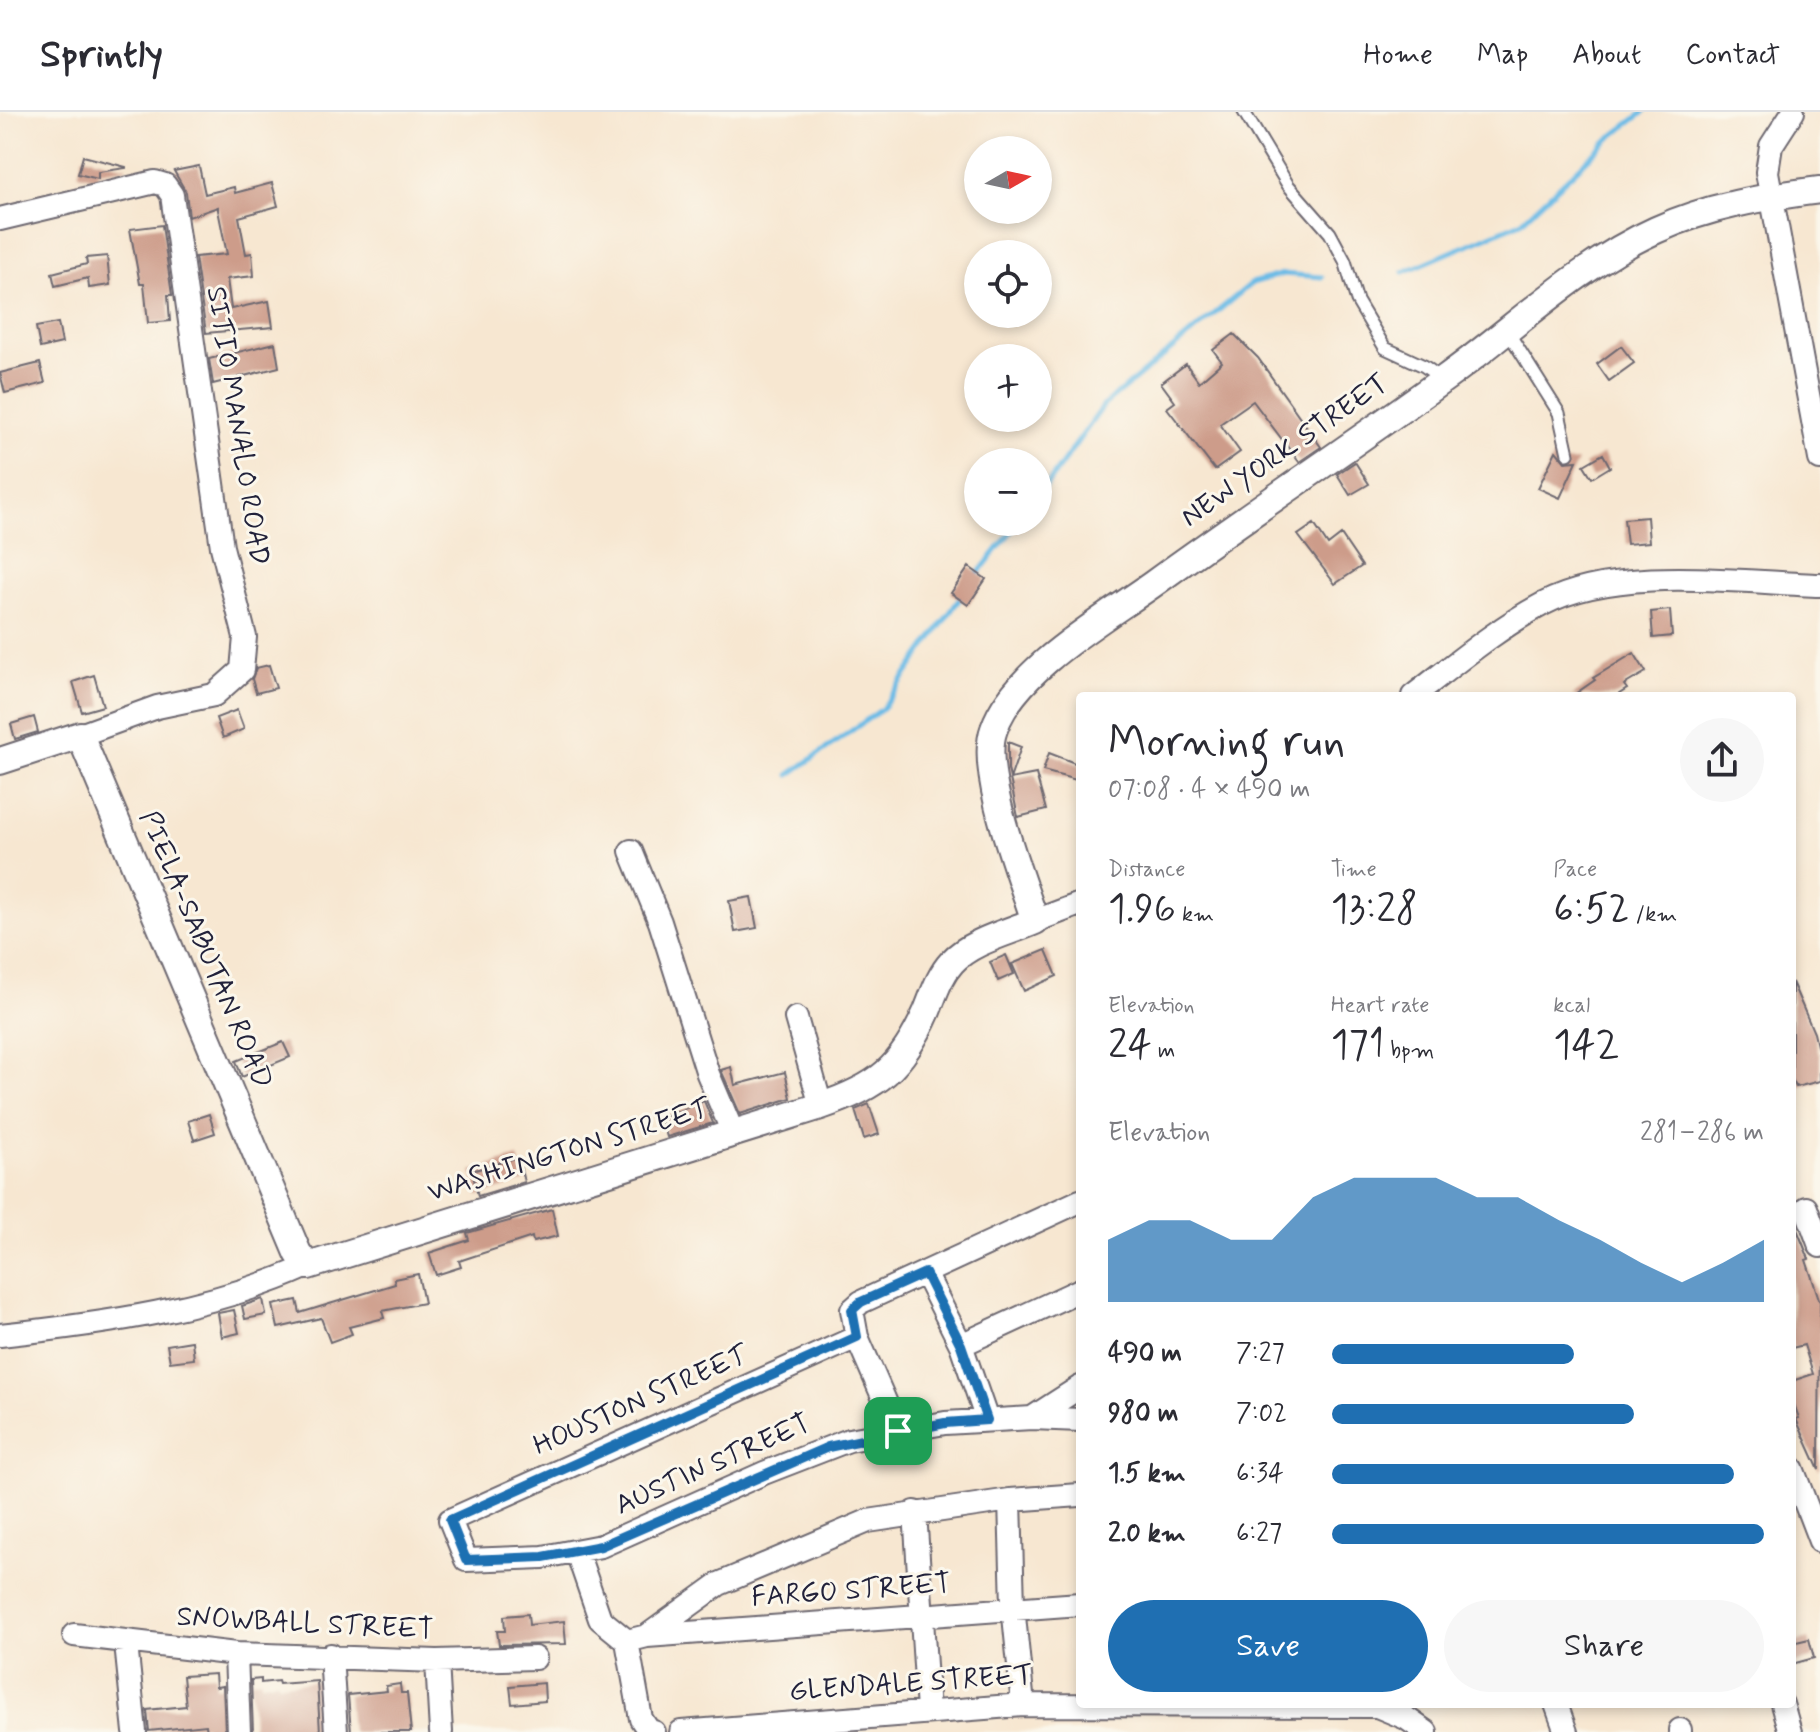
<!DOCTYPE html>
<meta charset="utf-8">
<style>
body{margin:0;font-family:Mynerve,sans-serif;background:#f7f7f7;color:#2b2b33;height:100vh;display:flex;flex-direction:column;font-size:30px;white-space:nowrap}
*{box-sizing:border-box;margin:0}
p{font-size:26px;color:#7c7c81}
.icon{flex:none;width:44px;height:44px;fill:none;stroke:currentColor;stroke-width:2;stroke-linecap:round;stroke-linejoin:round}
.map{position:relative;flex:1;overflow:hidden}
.drawer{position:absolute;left:1076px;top:580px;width:720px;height:1016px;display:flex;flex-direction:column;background:#fff;border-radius:8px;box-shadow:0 4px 12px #0003}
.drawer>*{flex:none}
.needle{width:52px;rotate:81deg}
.controls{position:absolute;left:964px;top:24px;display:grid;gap:16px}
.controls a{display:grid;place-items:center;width:88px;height:88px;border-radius:50%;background:#fff;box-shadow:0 4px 12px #0003;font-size:40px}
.pin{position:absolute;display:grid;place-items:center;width:68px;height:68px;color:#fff;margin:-34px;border-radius:16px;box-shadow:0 4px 12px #0006}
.round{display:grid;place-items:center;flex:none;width:84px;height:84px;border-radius:42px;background:#f7f7f7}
.summary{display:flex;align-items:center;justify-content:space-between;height:136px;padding:0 32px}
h1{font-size:44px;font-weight:600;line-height:60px}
.figures{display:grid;grid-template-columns:repeat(3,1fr);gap:12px;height:136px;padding:8px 32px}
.figures div{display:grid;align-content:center}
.figures b{font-size:40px;font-weight:600}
.figures small{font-size:22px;font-weight:400}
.figures p{font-size:22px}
.chart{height:224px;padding:16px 32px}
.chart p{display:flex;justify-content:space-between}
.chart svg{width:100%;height:144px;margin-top:8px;fill:#1f6fb2;opacity:.7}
.cta{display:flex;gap:16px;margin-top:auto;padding:16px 32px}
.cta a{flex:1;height:92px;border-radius:48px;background:#1f6fb2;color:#fff;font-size:32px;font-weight:600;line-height:92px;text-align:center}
.cta a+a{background:#f7f7f7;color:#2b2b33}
ul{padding:0 32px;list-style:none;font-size:26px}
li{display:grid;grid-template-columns:128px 96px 1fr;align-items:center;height:60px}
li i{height:20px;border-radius:10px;background:#1f6fb2}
header{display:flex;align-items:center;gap:48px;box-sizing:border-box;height:112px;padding:0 40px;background:#fff;border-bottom:2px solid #e1e1e2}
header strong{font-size:38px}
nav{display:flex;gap:44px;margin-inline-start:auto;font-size:28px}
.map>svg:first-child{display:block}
</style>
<header>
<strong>Sprintly</strong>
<nav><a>Home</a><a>Map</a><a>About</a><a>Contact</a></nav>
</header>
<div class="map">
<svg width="1820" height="1620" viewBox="0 0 1820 1620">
<rect width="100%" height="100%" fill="#fbf7ec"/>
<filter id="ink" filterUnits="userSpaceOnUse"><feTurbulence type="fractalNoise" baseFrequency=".0125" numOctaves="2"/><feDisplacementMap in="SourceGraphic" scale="16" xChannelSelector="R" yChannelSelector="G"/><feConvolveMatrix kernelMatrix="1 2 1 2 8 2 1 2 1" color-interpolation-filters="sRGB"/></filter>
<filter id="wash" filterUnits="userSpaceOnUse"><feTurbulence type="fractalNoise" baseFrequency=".006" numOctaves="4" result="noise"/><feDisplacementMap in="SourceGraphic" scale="32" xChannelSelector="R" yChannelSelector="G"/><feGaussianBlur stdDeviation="1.8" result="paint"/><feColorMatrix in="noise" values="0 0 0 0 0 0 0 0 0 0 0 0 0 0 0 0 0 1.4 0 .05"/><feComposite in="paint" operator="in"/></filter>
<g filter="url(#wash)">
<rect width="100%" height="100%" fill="#f7e7d1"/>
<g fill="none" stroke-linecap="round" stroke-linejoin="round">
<path stroke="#6bbbe6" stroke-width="5" d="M1404,160L1521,110L1611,25L1644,0
M1038,385L1104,293L1252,171L1283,162L1322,165
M976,464L1019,410
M789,663L882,597L963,482"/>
</g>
<g id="blocks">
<path fill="#cd9c8a" d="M83,44L126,55V56L98,60V67L78,62Z
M199,54L205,82L234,75L235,81L272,71L278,94L239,105L246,142L252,141L254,164L227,167L231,197L269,189L273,215L206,221L195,145L227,142L218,98V95L189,105L186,80L174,59Z
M162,113L172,183H168L170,209L148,211L144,172H140L130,117Z
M107,144L110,173L89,176L88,166L55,174L52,161L87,152L86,146Z
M58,211L62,231L40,236L36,215Z
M1234,222L1258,246L1321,335L1299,350L1253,289L1220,312L1240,340L1215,358L1167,296L1175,290L1161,271L1186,252L1199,270L1222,250L1213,238Z
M275,231L279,255L213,272L209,247Z
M1621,234L1634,251L1609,269L1597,252Z
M40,251L45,271L5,281L0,261Z
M1556,339L1565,350L1577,349L1560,386L1538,376Z
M1603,342L1610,355L1592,366L1584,353Z
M1355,350L1369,372L1350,383L1337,362Z
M1647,405L1649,430L1627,432L1624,407Z
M1314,412L1328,433L1341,423L1362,454L1335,472L1298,423Z
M969,455L986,467L968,493L951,481Z
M1670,498L1672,524L1653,526L1651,500Z
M1634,541L1646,560L1624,573L1627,577L1616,584H1572L1595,568L1593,566Z
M269,553L276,576L256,581L252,567L256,556Z
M94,563L103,594L82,600L73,570Z
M237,598L244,617L223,626L216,606Z
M34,605L38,620L15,627L11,612Z
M1008,630L1021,635L1010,667L1036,662L1046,698L1018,705L1008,657Z
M1049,641L1080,653V669L1043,659Z
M751,785L757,816L735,820L729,789Z
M1046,838L1057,864L1024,879L1012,852Z
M1006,843L1014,862L998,869L990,850Z
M1792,870L1814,921L1820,947V969L1796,975L1792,967Z
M283,930L290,945L242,965L236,949Z
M731,955L735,973L785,960L791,986L740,1002L721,958Z
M704,989L713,1011L667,1025L661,1006Z
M869,992L879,1022L864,1027L855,998Z
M209,1002L215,1021L194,1028L188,1009Z
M518,1045L524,1070L478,1084L472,1059Z
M552,1097L558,1124L533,1130L532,1125L459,1149L461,1155L436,1163L429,1141L469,1128L467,1121Z
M1792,1105L1809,1147L1806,1148L1820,1190L1819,1358L1796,1307L1799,1306L1792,1286V1269L1813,1262L1804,1233L1792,1236Z
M418,1162L424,1191L382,1199L384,1206L349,1215L352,1222L330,1230L321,1206L278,1216L273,1193L297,1188L300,1201L395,1172L394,1167Z
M263,1187L266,1203L245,1207L242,1194Z
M234,1198L239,1221L222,1225L218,1201Z
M192,1229L194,1247L170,1250L167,1233Z
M528,1502L529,1513L564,1509L566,1532L499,1533L497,1519H505L504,1504Z
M1809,1527L1814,1546L1792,1552V1531Z
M215,1562L216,1575L223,1574L225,1620H207L206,1613L149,1619L147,1598L186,1594L183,1564Z
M261,1567V1571L278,1569L279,1572L317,1569L320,1620H253L251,1568Z
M544,1571L545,1589L512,1592L510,1574Z
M400,1572L401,1581H407L411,1620H351L348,1583L387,1579L386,1574Z"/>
</g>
</g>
<g filter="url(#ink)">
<use href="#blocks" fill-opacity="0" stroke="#6d6770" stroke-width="2"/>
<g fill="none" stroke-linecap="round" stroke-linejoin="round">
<defs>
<path id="service" d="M1244,0L1288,73L1330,121L1345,149L1357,189L1385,236L1424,254L1442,267
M1508,220L1559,301L1568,342"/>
<path id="minor" d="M1793,0L1771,34L1767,60L1820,347
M0,107L155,70L165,73L172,83L222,435L245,525L242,558L214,583L157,595L80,623
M1413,584C1455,552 1496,517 1543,492C1616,453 1738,470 1820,473
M631,739L660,810L708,962L733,1021
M1035,809L1080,792
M796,906L821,994
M1806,1096L1820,1134
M925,1161L961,1233L987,1308
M0,1223C103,1212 213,1197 308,1154
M857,1225L450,1408L466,1448L543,1445L601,1434L764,1361L849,1328L945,1311L1032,1306L1080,1308
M961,1233L1080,1178
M1032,1306L1080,1275
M898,1319L857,1225L852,1198L861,1190L1080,1089
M1792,1356L1820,1429
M1010,1388L1013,1494L1023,1593
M915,1400L928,1599
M577,1440L600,1507L627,1529L641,1607L649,1619L654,1620
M74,1523L236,1542L437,1549L535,1546
M647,1524L719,1472L868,1409L1010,1388L1080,1383
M627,1529L647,1524L1080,1492
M126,1532L135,1620
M236,1542L239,1620
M331,1543L336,1620
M437,1549L441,1620
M1556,1592L1566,1620
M1782,1592L1790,1620
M1680,1618V1620
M681,1620L1023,1593L1377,1594L1406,1606L1426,1620"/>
<path id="tertiary" d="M0,649L80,623L298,1141L308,1154L821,994C878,975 902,956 927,899C934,882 939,864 952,850C971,829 1010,820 1035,809C1021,765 978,659 994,617C1014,558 1104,507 1153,472C1249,402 1348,337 1444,267C1514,217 1578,153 1656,118C1708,94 1764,85 1820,78"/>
</defs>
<use href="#service" stroke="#6d6770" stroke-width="15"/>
<use href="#minor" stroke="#6d6770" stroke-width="26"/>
<use href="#tertiary" stroke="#6d6770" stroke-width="30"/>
<use href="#service" stroke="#fff" stroke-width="11"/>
<use href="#minor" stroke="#fff" stroke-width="22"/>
<use href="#tertiary" stroke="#fff" stroke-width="26"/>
</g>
</g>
<g fill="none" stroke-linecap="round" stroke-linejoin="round" filter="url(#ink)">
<defs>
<path id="route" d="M925,1161L961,1233L987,1308L945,1311L828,1335L601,1434L543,1445L466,1448L450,1408L857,1225L852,1198L861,1190Z"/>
</defs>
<use href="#route" stroke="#fff" stroke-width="16"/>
<use href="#route" stroke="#1f6fb2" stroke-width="10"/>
</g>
<g text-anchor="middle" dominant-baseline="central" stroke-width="6" stroke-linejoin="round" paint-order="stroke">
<g font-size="28" fill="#22223b" stroke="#fbf7ec">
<text transform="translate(237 314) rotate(81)">SITIO MANALO ROAD</text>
<text transform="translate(1285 339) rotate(-35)">NEW YORK STREET</text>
<text transform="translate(205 838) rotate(67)">PIELA-SABUTAN ROAD</text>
<text transform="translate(569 1039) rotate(-17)">WASHINGTON STREET</text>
<text transform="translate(641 1289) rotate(-24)">HOUSTON STREET</text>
<text transform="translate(713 1353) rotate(-24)">AUSTIN STREET</text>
<text transform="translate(851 1479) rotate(-4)">FARGO STREET</text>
<text transform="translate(305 1512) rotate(3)">SNOWBALL STREET</text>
<text transform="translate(911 1572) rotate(-4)">GLENDALE STREET</text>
</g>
</g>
</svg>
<div class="controls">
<a><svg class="needle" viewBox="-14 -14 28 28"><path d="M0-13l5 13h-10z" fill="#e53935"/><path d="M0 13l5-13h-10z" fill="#7c7c81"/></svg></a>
<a><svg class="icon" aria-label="locate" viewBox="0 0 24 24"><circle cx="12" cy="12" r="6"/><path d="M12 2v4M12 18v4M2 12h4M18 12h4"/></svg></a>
<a>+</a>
<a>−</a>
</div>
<div class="pin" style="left:898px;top:1319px;background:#1e9e55"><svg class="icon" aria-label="arrive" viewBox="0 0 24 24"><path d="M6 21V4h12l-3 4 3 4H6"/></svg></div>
<section class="drawer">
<div class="summary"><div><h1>Morning run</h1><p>07:08 · 4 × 490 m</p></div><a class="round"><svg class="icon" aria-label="share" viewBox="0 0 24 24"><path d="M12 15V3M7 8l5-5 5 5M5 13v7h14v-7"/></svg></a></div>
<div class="figures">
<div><p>Distance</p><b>1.96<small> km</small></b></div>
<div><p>Time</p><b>13:28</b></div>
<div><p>Pace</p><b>6:52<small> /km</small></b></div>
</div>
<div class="figures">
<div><p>Elevation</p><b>24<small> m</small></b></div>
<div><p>Heart rate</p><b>171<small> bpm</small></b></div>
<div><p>kcal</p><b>142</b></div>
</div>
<div class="chart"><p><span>Elevation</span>281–286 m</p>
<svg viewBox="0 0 160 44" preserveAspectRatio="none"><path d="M0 44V25L10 19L20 19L30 25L40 25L50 12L60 6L70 6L80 6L90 12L100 12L110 19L120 25L130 32L140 38L150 32L160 25V44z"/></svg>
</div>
<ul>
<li><b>490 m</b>7:27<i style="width:56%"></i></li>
<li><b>980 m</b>7:02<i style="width:70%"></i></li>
<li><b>1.5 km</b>6:34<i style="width:93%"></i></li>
<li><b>2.0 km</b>6:27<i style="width:100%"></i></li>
</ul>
<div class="cta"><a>Save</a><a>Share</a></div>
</section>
</div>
